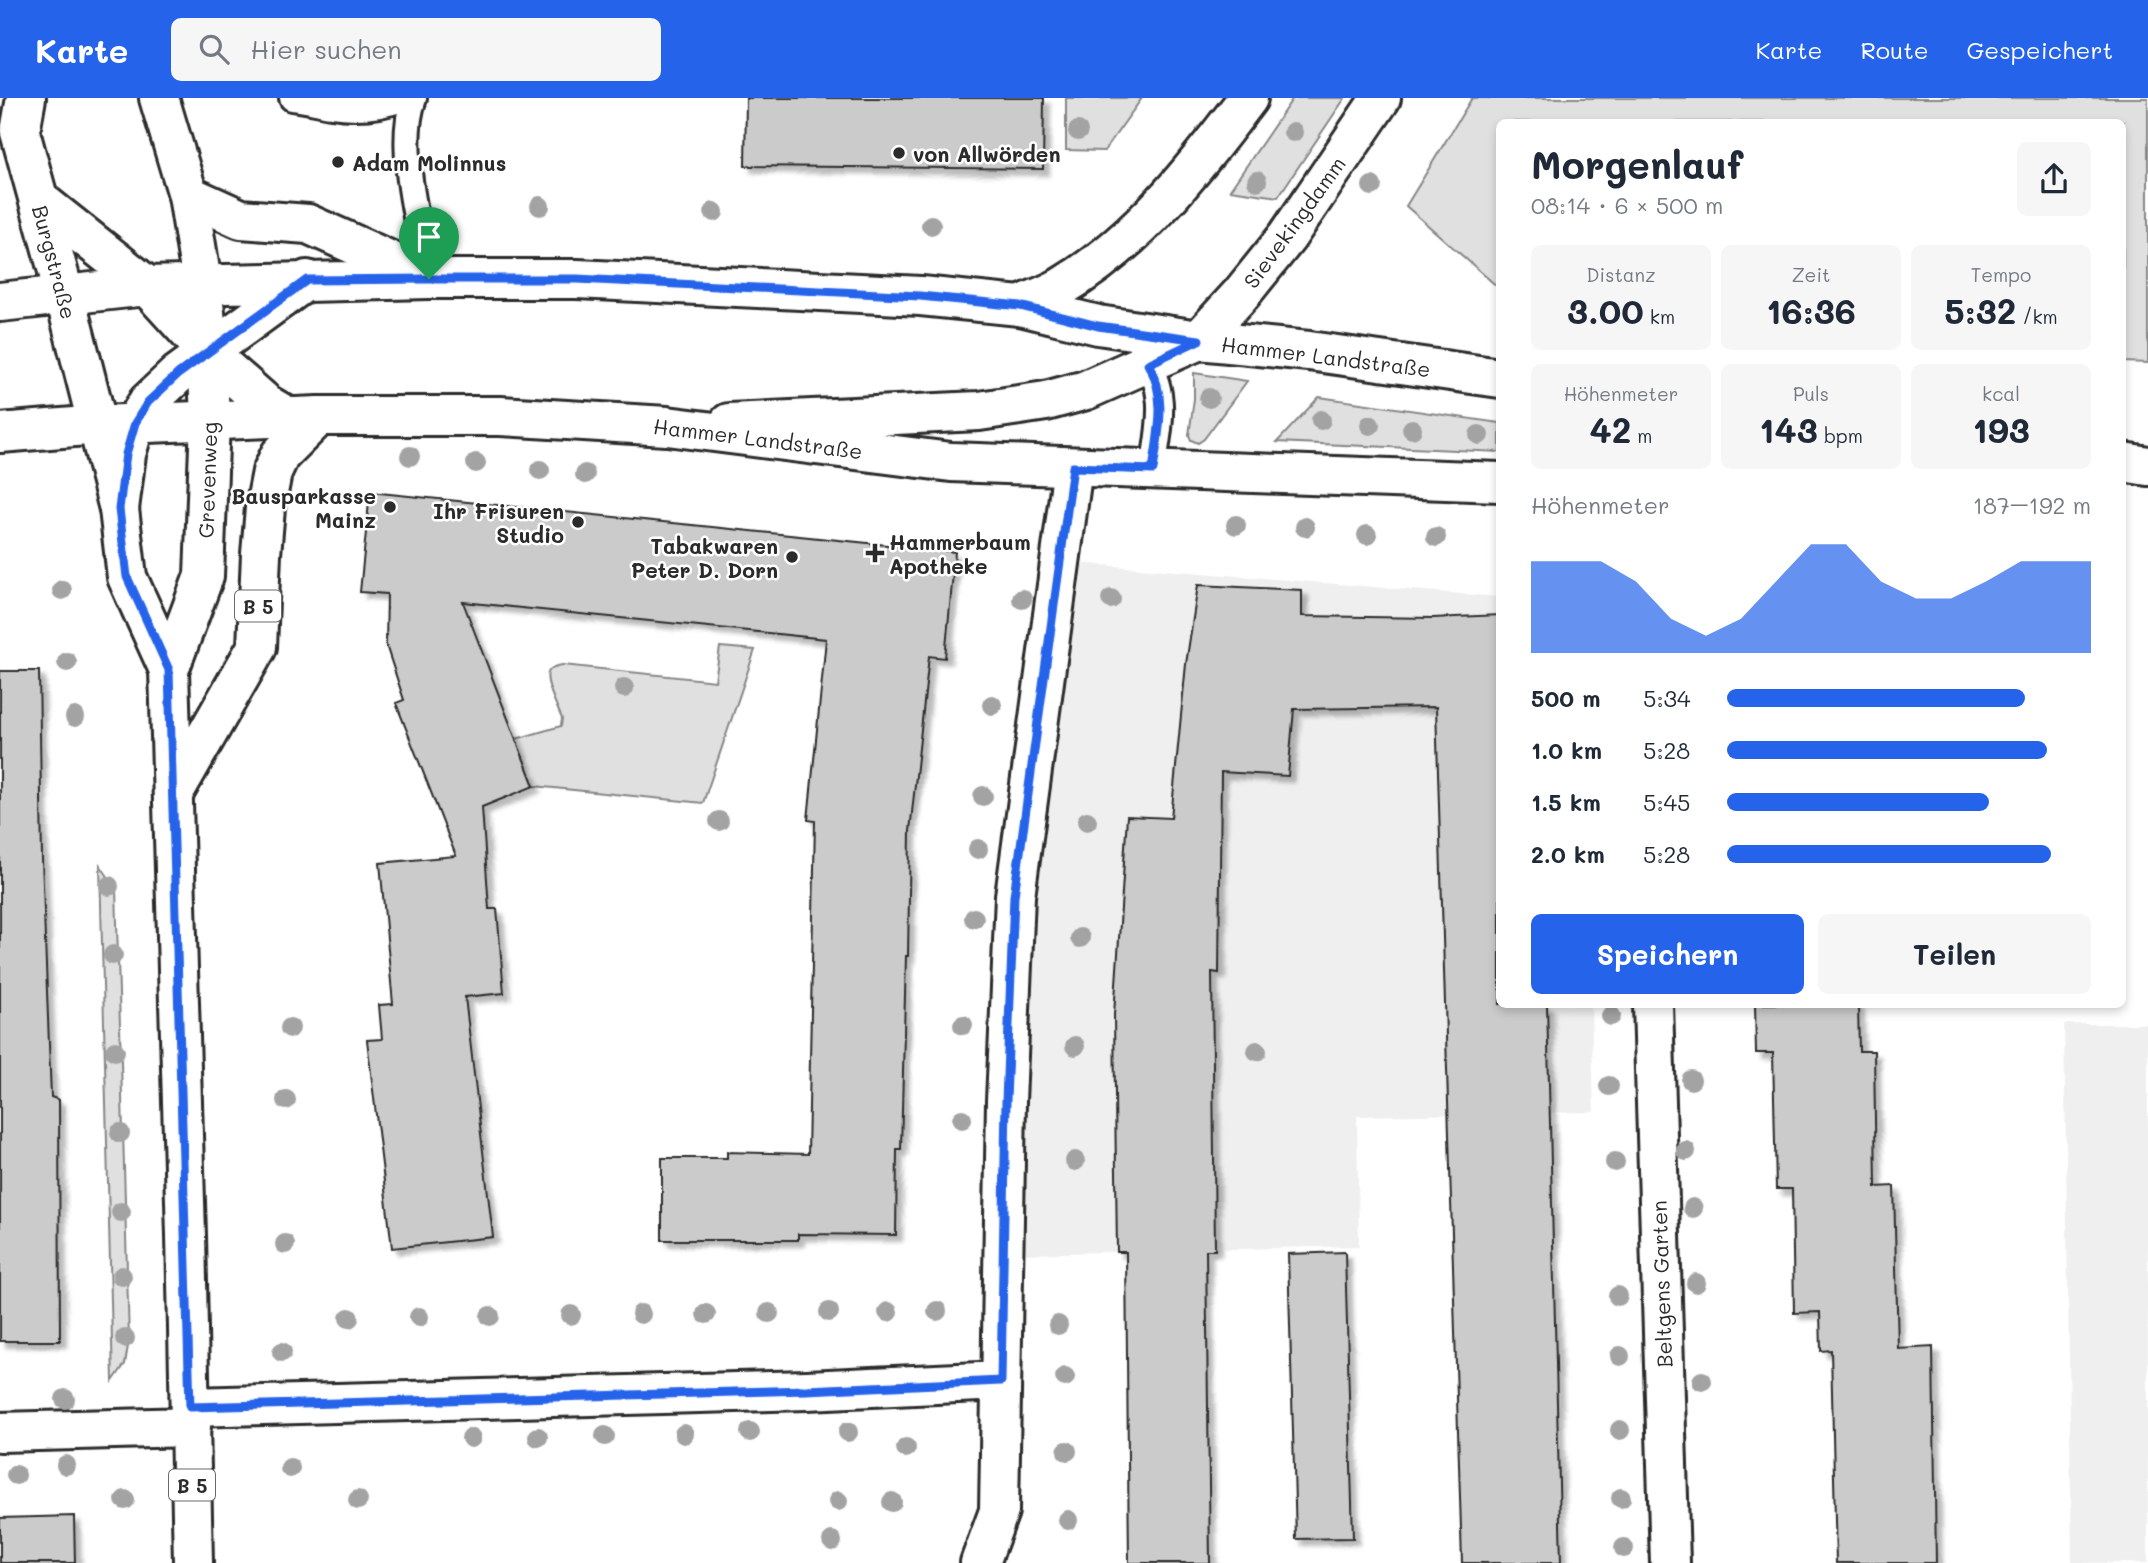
<!DOCTYPE html>
<html lang="de">
<meta charset="utf-8">
<style>
body{margin:0;font-family:Mali,sans-serif;background:#f6f6f7;color:#1f2937;height:100vh;display:flex;flex-direction:column;font-size:26px;white-space:nowrap}
*{box-sizing:border-box;margin:0}
p{font-size:23px;color:#747a83}
.icon{flex:none;width:38px;height:38px;fill:none;stroke:currentColor;stroke-width:2;stroke-linecap:round;stroke-linejoin:round}
.map{position:relative;flex:1;overflow:hidden}
.side{position:absolute;left:1496px;top:21px;width:630px;height:889px;display:flex;flex-direction:column;background:#fff;border-radius:10px;box-shadow:0 4px 10px #0003}
.side>*{flex:none}
.pin{position:absolute;display:grid;place-items:center;width:60px;height:60px;color:#fff;margin:-72px -30px;border-radius:50% 50% 50% 0;rotate:-45deg;box-shadow:0 0 7px #0007}
.pin .icon{rotate:45deg}
.round{display:grid;place-items:center;flex:none;width:74px;height:74px;border-radius:10px;background:#f6f6f7}
.headline{display:flex;align-items:center;justify-content:space-between;height:119px;padding:0 35px}
h1{font-size:38px;font-weight:800;line-height:52px}
.stats{display:grid;grid-template-columns:repeat(3,1fr);gap:10px;height:119px;padding:7px 35px}
.stats div{display:grid;align-content:center;border-radius:10px;background:#f6f6f7;text-align:center}
.stats b{font-size:35px;font-weight:800}
.stats small{font-size:19px;font-weight:400}
.stats p{font-size:19px}
.chart{height:196px;padding:14px 35px}
.chart p{display:flex;justify-content:space-between}
.chart svg{width:100%;height:126px;margin-top:7px;fill:#2563eb;opacity:.7}
.primary-button{display:flex;gap:14px;margin-top:auto;padding:14px 35px}
.primary-button a{flex:1;height:80px;border-radius:10px;background:#2563eb;color:#fff;font-size:28px;font-weight:800;line-height:80px;text-align:center}
.primary-button a+a{background:#f6f6f7;color:#1f2937}
ul{padding:0 35px;list-style:none;font-size:23px}
li{display:grid;grid-template-columns:112px 84px 1fr;align-items:center;height:52px}
li i{height:18px;border-radius:9px;background:#2563eb}
header{display:flex;align-items:center;gap:42px;box-sizing:border-box;height:98px;padding:0 35px;background:#2563eb;color:#fff}
header strong{font-size:33px}
nav{display:flex;gap:38px;margin-inline-start:auto;font-size:24px}
.search{width:490px;height:63px;background:#f6f6f7;display:flex;align-items:center;gap:18px;box-sizing:border-box;padding:0 24px;border-radius:10px;color:#747a83;font-size:26px}
.map>svg:first-child{display:block}
</style>
<header>
<strong>Karte</strong>
<div class="search"><svg class="icon" aria-label="search" viewBox="0 0 24 24"><circle cx="10" cy="10" r="6"/><path d="M15 15l6 6"/></svg>Hier suchen</div>
<nav><a>Karte</a><a>Route</a><a>Gespeichert</a></nav>
</header>
<div class="map">
<svg width="2148" height="1465" viewBox="0 0 2148 1465">
<defs>
<filter id="shadow"><feDropShadow dx="6" dy="6" stdDeviation="2" flood-color="#0004"/></filter>
</defs>
<rect width="100%" height="100%" fill="#fff"/>
<filter id="ink" filterUnits="userSpaceOnUse"><feTurbulence type="fractalNoise" baseFrequency=".0143" numOctaves="2"/><feDisplacementMap in="SourceGraphic" scale="14" xChannelSelector="R" yChannelSelector="G"/><feConvolveMatrix kernelMatrix="1 2 1 2 8 2 1 2 1" color-interpolation-filters="sRGB"/></filter>
<g filter="url(#ink)">
<path fill="#efefef" d="M1064,464L1500,499V906L1591,907L1594,1014L1357,1018L1359,1148L1023,1156L1022,801Z
M2064,926H2148V1465H2072Z"/>
<path fill="#e0e0e0" stroke="#868686" stroke-width="2" d="M1066,0H1142L1104,53L1066,52Z
M1293,0H1345L1278,99L1230,92Z
M1472,0H2148V265L2123,264V24H1500V191L1406,108Z
M1194,275L1247,283L1204,341L1198,345L1191,342L1189,337L1194,301Z
M1319,299L1500,325V354L1277,344Z
M720,549L755,552L703,705L534,688L516,641L561,628L562,621C559,612 544,584 548,575C550,569 557,568 563,567L715,583Z
M100,767L116,790L129,1242L125,1266L113,1283Z"/>
<path fill="#cbcbcb" stroke="#2b2b2b" stroke-width="2" filter="url(#shadow)" d="M746,0H1044L1043,71L745,68Z
M370,394L955,454L945,560L929,558L910,733L908,858H906L901,1051H897L896,1137L798,1136V1142H662V1060H727V1054L808,1056L815,723L808,722L826,541L463,504L534,688L482,709L489,811H497L504,895L465,899L493,1139L392,1150L367,942L382,941L379,907L393,906L380,765L456,758L396,605L404,602L386,547L387,496L360,494Z
M1198,487L1302,492V518L1433,520L1500,517V906H1547L1561,1465H1462L1436,609L1294,611L1288,678L1221,674L1219,875L1212,874L1215,1152H1206L1210,1465H1129L1126,1154H1117L1114,917L1127,718L1171,720L1186,566Z
M0,573H39L42,761L51,999L59,1002L60,1243H0Z
M1755,906H1858L1859,953H1874L1876,1089L1894,1088L1898,1251L1933,1249L1936,1465H1836L1831,1252L1821,1253L1820,1214L1794,1215L1792,1091H1776L1773,955H1756Z
M1345,1154L1353,1440L1296,1441L1288,1156Z
M74,1418L75,1465H0V1420Z"/>
<g fill="none" stroke-linecap="round" stroke-linejoin="round">
<defs>
<path id="service" d="M292,0C305,1 318,5 331,7C356,11 381,9 404,0
M414,0C396,48 419,131 429,181
M1141,256C1170,292 1159,329 1153,372"/>
<path id="minor" d="M1653,906L1670,1465
M190,1309L807,1292L1001,1283
M0,1334L191,1329
M980,1465L999,1413L1006,1003L1015,798L1073,369"/>
<path id="tertiary" d="M1020,208C1033,202 1047,197 1060,190C1138,144 1194,72 1248,0
M729,325L979,313L1046,303L1086,292L1199,242L1242,195L1287,139L1381,0"/>
<path id="secondary" d="M188,97L241,121L308,126L418,175
M39,102L147,188L208,255L266,306L288,319
M0,204L147,188L429,181H577L921,198L1020,208L1098,227L1199,242L1309,253L1500,280
M0,335L99,327L319,318H500L667,328L951,364L1500,384
M2123,364L2148,368
M119,411L126,356L135,325L148,304L178,276L307,182"/>
<path id="primary" d="M26,0L20,34L64,195L119,411L127,479L169,572
M159,0L188,97L202,185L206,225L210,322L204,478L169,572L186,1137L193,1465
M173,696L257,549L261,456L265,410L272,374L280,357L319,318"/>
</defs>
<use href="#service" stroke="#2b2b2b" stroke-width="30"/>
<use href="#minor" stroke="#2b2b2b" stroke-width="44"/>
<use href="#tertiary" stroke="#2b2b2b" stroke-width="44"/>
<use href="#secondary" stroke="#2b2b2b" stroke-width="44"/>
<use href="#primary" stroke="#2b2b2b" stroke-width="44"/>
<use href="#service" stroke="#fff" stroke-width="24"/>
<use href="#minor" stroke="#fff" stroke-width="38"/>
<use href="#tertiary" stroke="#fff" stroke-width="38"/>
<use href="#secondary" stroke="#fff" stroke-width="38"/>
<use href="#primary" stroke="#fff" stroke-width="38"/>
</g>
<g fill="#a3a3a3">
<circle cx="1078" cy="33" r="10"/>
<circle cx="1293" cy="34" r="10"/>
<circle cx="1257" cy="83" r="10"/>
<circle cx="1372" cy="88" r="10"/>
<circle cx="540" cy="108" r="10"/>
<circle cx="714" cy="114" r="10"/>
<circle cx="931" cy="127" r="10"/>
<circle cx="1209" cy="300" r="10"/>
<circle cx="1321" cy="322" r="10"/>
<circle cx="1370" cy="327" r="10"/>
<circle cx="1412" cy="331" r="10"/>
<circle cx="1479" cy="337" r="10"/>
<circle cx="410" cy="358" r="10"/>
<circle cx="476" cy="365" r="10"/>
<circle cx="540" cy="372" r="10"/>
<circle cx="585" cy="376" r="10"/>
<circle cx="1236" cy="427" r="10"/>
<circle cx="1305" cy="429" r="10"/>
<circle cx="1367" cy="437" r="10"/>
<circle cx="1436" cy="439" r="10"/>
<circle cx="62" cy="492" r="10"/>
<circle cx="1022" cy="501" r="10"/>
<circle cx="1111" cy="501" r="10"/>
<circle cx="67" cy="564" r="10"/>
<circle cx="624" cy="590" r="10"/>
<circle cx="992" cy="607" r="10"/>
<circle cx="75" cy="619" r="10"/>
<circle cx="983" cy="698" r="10"/>
<circle cx="719" cy="723" r="10"/>
<circle cx="1087" cy="723" r="10"/>
<circle cx="978" cy="751" r="10"/>
<circle cx="109" cy="788" r="10"/>
<circle cx="974" cy="820" r="10"/>
<circle cx="1080" cy="840" r="10"/>
<circle cx="113" cy="857" r="10"/>
<circle cx="1611" cy="918" r="10"/>
<circle cx="963" cy="927" r="10"/>
<circle cx="290" cy="930" r="10"/>
<circle cx="1075" cy="948" r="10"/>
<circle cx="115" cy="953" r="10"/>
<circle cx="1257" cy="953" r="10"/>
<circle cx="1691" cy="982" r="10"/>
<circle cx="1609" cy="988" r="10"/>
<circle cx="286" cy="1002" r="10"/>
<circle cx="962" cy="1021" r="10"/>
<circle cx="120" cy="1035" r="10"/>
<circle cx="1686" cy="1053" r="10"/>
<circle cx="1075" cy="1063" r="10"/>
<circle cx="1615" cy="1064" r="10"/>
<circle cx="1693" cy="1110" r="10"/>
<circle cx="121" cy="1114" r="10"/>
<circle cx="285" cy="1146" r="10"/>
<circle cx="122" cy="1178" r="10"/>
<circle cx="1696" cy="1185" r="10"/>
<circle cx="1618" cy="1198" r="10"/>
<circle cx="937" cy="1213" r="10"/>
<circle cx="829" cy="1214" r="10"/>
<circle cx="888" cy="1214" r="10"/>
<circle cx="769" cy="1215" r="10"/>
<circle cx="641" cy="1216" r="10"/>
<circle cx="706" cy="1216" r="10"/>
<circle cx="571" cy="1217" r="10"/>
<circle cx="490" cy="1218" r="10"/>
<circle cx="419" cy="1219" r="10"/>
<circle cx="349" cy="1220" r="10"/>
<circle cx="1058" cy="1227" r="10"/>
<circle cx="125" cy="1240" r="10"/>
<circle cx="282" cy="1254" r="10"/>
<circle cx="1620" cy="1258" r="10"/>
<circle cx="1065" cy="1279" r="10"/>
<circle cx="1702" cy="1283" r="10"/>
<circle cx="65" cy="1301" r="10"/>
<circle cx="1620" cy="1332" r="10"/>
<circle cx="750" cy="1334" r="10"/>
<circle cx="848" cy="1334" r="10"/>
<circle cx="684" cy="1336" r="10"/>
<circle cx="605" cy="1338" r="10"/>
<circle cx="538" cy="1339" r="10"/>
<circle cx="471" cy="1340" r="10"/>
<circle cx="906" cy="1350" r="10"/>
<circle cx="1067" cy="1353" r="10"/>
<circle cx="66" cy="1367" r="10"/>
<circle cx="290" cy="1370" r="10"/>
<circle cx="16" cy="1377" r="10"/>
<circle cx="1621" cy="1400" r="10"/>
<circle cx="125" cy="1402" r="10"/>
<circle cx="358" cy="1402" r="10"/>
<circle cx="838" cy="1403" r="10"/>
<circle cx="892" cy="1404" r="10"/>
<circle cx="1068" cy="1422" r="10"/>
<circle cx="832" cy="1443" r="10"/>
<circle cx="1624" cy="1450" r="10"/>
</g>
</g>
<g fill="none" stroke-linecap="round" stroke-linejoin="round" filter="url(#ink)">
<defs>
<path id="route" d="M429,181H577L920,198L1020,208L1098,228L1199,242L1148,266C1168,298 1158,336 1153,372L1073,369L1014,798L1006,1003L1001,1283L807,1292L190,1309L169,572L127,479L119,411L126,356L135,325L148,304L178,276L307,182Z"/>
</defs>
<use href="#route" stroke="#fff" stroke-width="14"/>
<use href="#route" stroke="#2563eb" stroke-width="9"/>
</g>
<g fill="#2b2b2b" stroke="#fff" stroke-width="2.5">
<circle cx="899" cy="55" r="7"/>
<circle cx="338" cy="64" r="7"/>
<circle cx="390" cy="409" r="7"/>
<circle cx="578" cy="424" r="7"/>
<path d="M871.5 444.5h7v7h7v7h-7v7h-7v-7h-7v-7h7z"/>
<circle cx="792" cy="459" r="7"/>
</g>
<g text-anchor="middle" dominant-baseline="central" stroke-width="5" stroke-linejoin="round" paint-order="stroke">
<g fill="#fff" stroke="#6b6b6b" stroke-width="2">
<rect x="235" y="492.5" width="46" height="31" rx="5"/>
<rect x="169" y="1371.5" width="46" height="31" rx="5"/>
</g>
<g font-size="19" font-weight="bold" fill="#2b2b2b">
<text x="258" y="508">B 5</text>
<text x="192" y="1387">B 5</text>
</g>
<g font-size="21" font-weight="bold" fill="#2b2b2b" stroke="#fff" text-anchor="start">
<text x="913" y="55">von Allwörden</text>
<text x="352" y="64">Adam Molinnus</text>
<text x="376" y="397" text-anchor="end">Bausparkasse<tspan x="376" dy="24">Mainz</tspan></text>
<text x="564" y="412" text-anchor="end">Ihr Frisuren<tspan x="564" dy="24">Studio</tspan></text>
<text x="889" y="443">Hammerbaum<tspan x="889" dy="24">Apotheke</tspan></text>
<text x="778" y="447" text-anchor="end">Tabakwaren<tspan x="778" dy="24">Peter D. Dorn</tspan></text>
</g>
<g font-size="21" fill="#2b2b2b" stroke="#fff">
<text transform="translate(1294 124) rotate(-54)">Sievekingdamm</text>
<text transform="translate(55 164) rotate(75)">Burgstraße</text>
<text transform="translate(1326 258) rotate(7)">Hammer Landstraße</text>
<text transform="translate(758 340) rotate(7)">Hammer Landstraße</text>
<text transform="translate(207 382) rotate(-88)">Grevenweg</text>
<text transform="translate(1661 1186) rotate(-92)">Beltgens Garten</text>
</g>
</g>
</svg>
<div class="pin" style="left:429px;top:181px;background:#1e9e55"><svg class="icon" aria-label="arrive" viewBox="0 0 24 24"><path d="M6 21V4h12l-3 4 3 4H6"/></svg></div>
<section class="side">
<div class="headline"><div><h1>Morgenlauf</h1><p>08:14 · 6 × 500 m</p></div><a class="round"><svg class="icon" aria-label="share" viewBox="0 0 24 24"><path d="M12 15V3M7 8l5-5 5 5M5 13v7h14v-7"/></svg></a></div>
<div class="stats">
<div><p>Distanz</p><b>3.00<small> km</small></b></div>
<div><p>Zeit</p><b>16:36</b></div>
<div><p>Tempo</p><b>5:32<small> /km</small></b></div>
</div>
<div class="stats">
<div><p>Höhenmeter</p><b>42<small> m</small></b></div>
<div><p>Puls</p><b>143<small> bpm</small></b></div>
<div><p>kcal</p><b>193</b></div>
</div>
<div class="chart"><p><span>Höhenmeter</span>187–192 m</p>
<svg viewBox="0 0 160 44" preserveAspectRatio="none"><path d="M0 44V12L10 12L20 12L30 19L40 32L50 38L60 32L70 19L80 6L90 6L100 19L110 25L120 25L130 19L140 12L150 12L160 12V44z"/></svg>
</div>
<ul>
<li><b>500 m</b>5:34<i style="width:82%"></i></li>
<li><b>1.0 km</b>5:28<i style="width:88%"></i></li>
<li><b>1.5 km</b>5:45<i style="width:72%"></i></li>
<li><b>2.0 km</b>5:28<i style="width:89%"></i></li>
</ul>
<div class="primary-button"><a>Speichern</a><a>Teilen</a></div>
</section>
</div>
